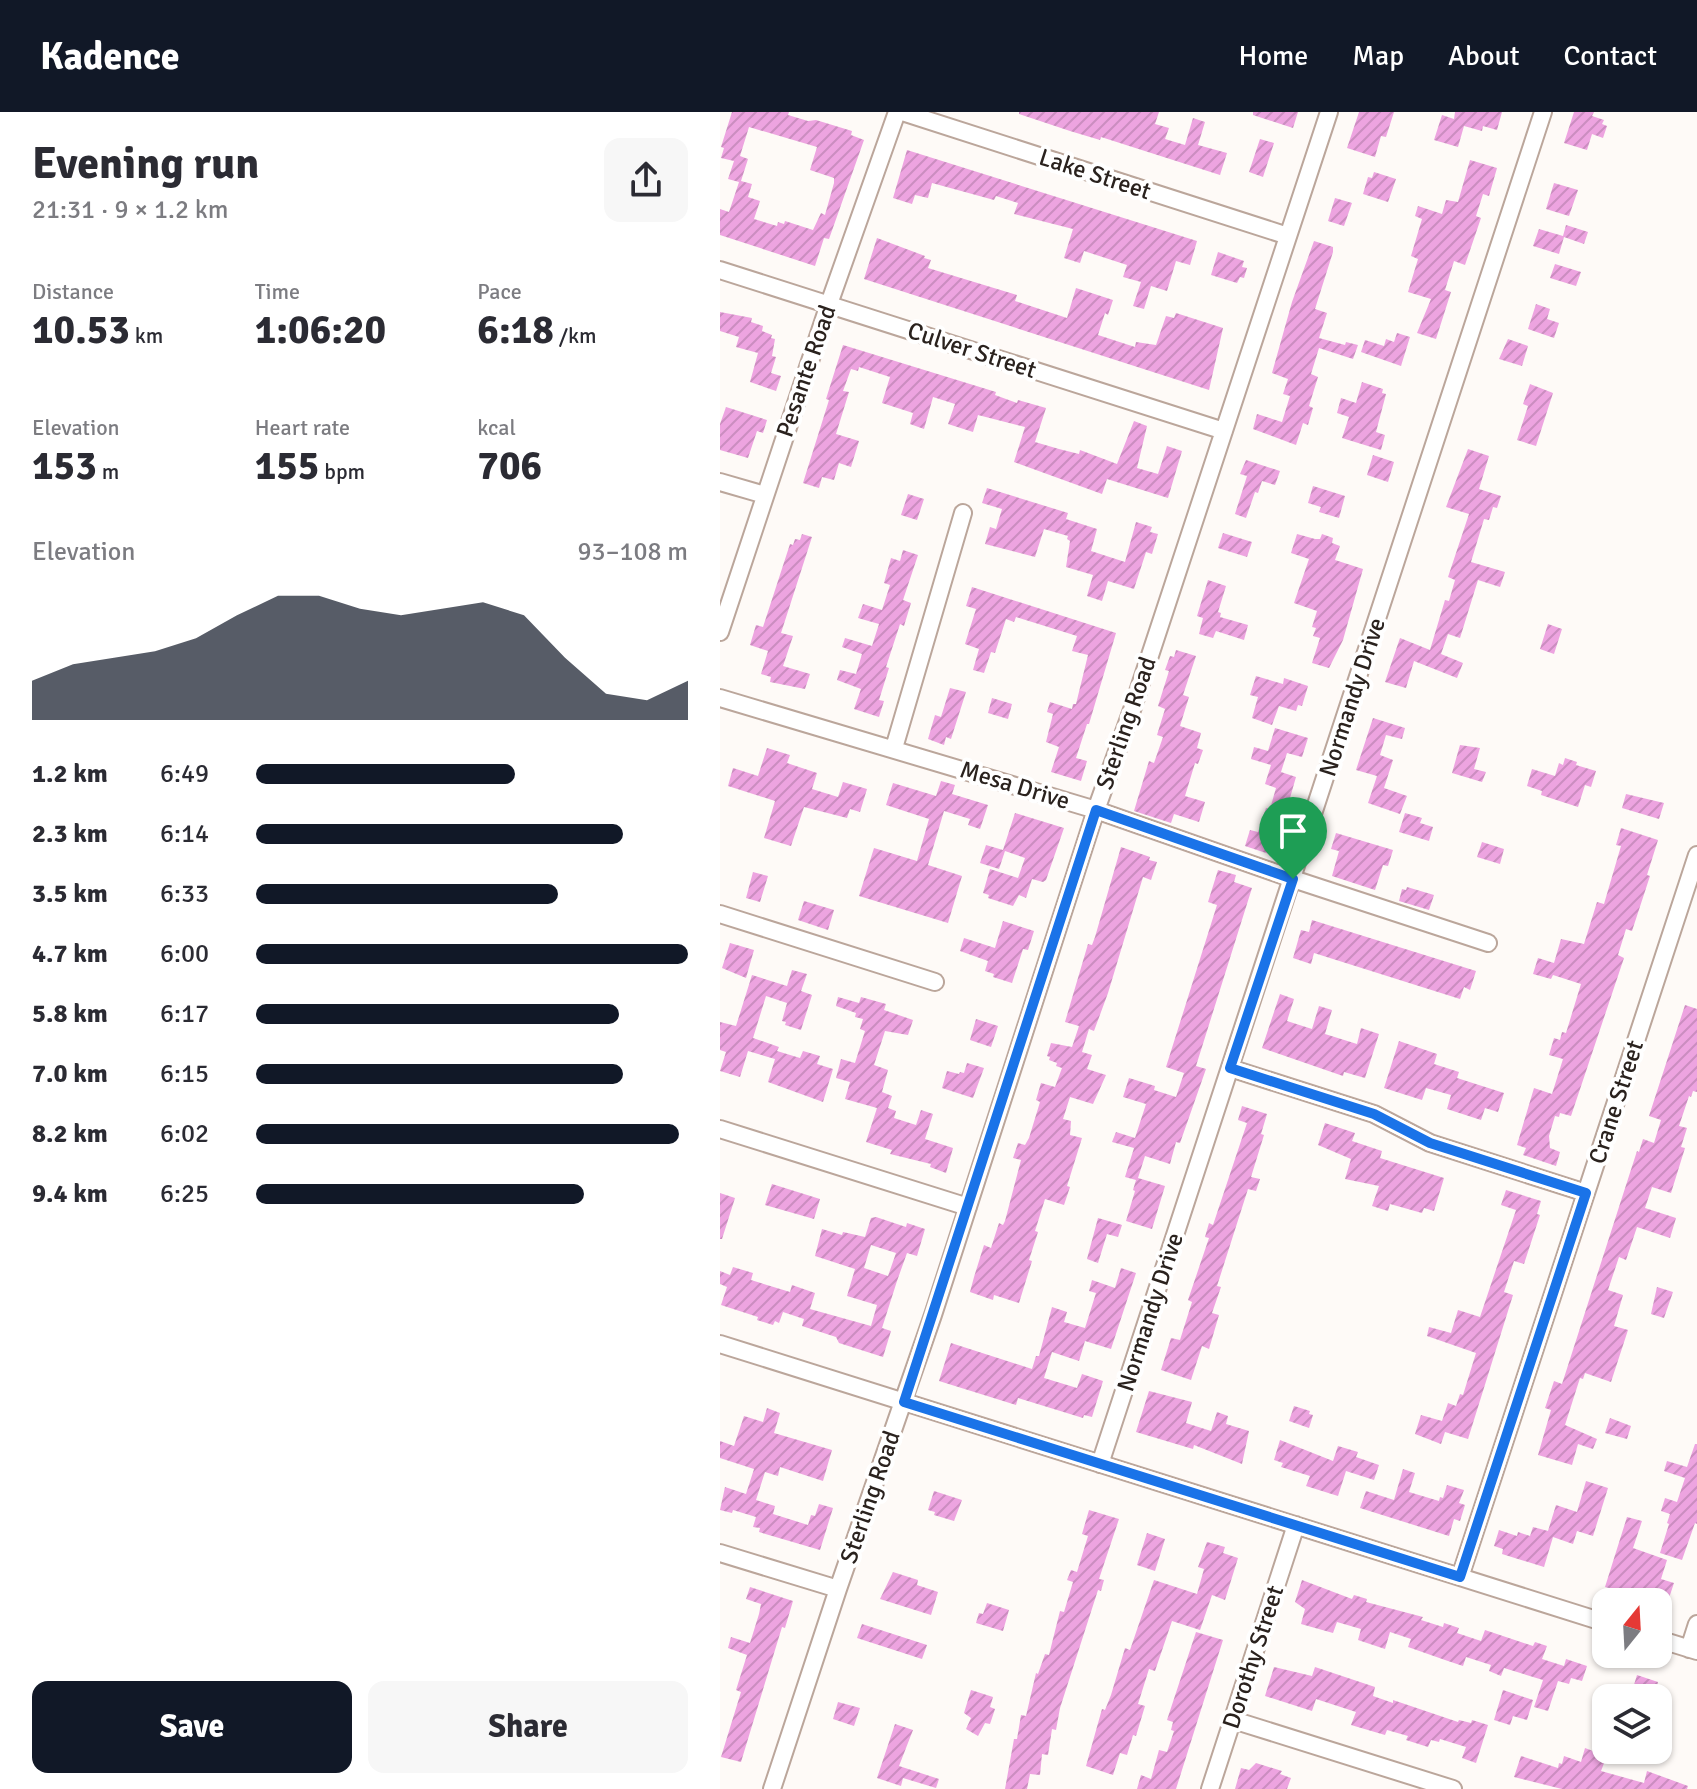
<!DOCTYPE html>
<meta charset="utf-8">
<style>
body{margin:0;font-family:Signika,sans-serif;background:#f7f7f7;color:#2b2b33;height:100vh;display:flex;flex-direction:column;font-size:30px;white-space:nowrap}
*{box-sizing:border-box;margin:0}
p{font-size:26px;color:#7c7c81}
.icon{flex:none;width:44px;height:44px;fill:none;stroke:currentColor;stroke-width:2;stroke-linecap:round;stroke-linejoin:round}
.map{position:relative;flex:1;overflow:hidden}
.panel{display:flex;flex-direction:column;background:#fff;width:720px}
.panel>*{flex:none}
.needle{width:52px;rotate:18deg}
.controls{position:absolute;left:872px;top:1476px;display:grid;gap:16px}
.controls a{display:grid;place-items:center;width:80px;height:80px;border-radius:16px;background:#fff;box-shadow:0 2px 6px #0004;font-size:40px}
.pin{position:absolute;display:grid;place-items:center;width:68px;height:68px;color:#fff;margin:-82px -34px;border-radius:50% 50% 50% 0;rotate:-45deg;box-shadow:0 0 8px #0007}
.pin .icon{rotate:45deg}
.round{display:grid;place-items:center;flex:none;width:84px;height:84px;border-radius:16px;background:#f7f7f7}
.summary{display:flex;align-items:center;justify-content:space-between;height:136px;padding:0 32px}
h1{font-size:44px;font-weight:700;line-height:60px}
.metrics{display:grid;grid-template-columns:repeat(3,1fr);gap:12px;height:136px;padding:8px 32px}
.metrics div{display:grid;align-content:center}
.metrics b{font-size:40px;font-weight:700}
.metrics small{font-size:22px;font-weight:400}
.metrics p{font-size:22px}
.chart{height:224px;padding:16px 32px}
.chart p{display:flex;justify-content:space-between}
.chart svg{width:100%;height:144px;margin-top:8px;fill:#111827;opacity:.7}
.action{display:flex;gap:16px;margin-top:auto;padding:16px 32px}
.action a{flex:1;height:92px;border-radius:16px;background:#111827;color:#fff;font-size:32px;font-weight:700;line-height:92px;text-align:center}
.action a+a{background:#f7f7f7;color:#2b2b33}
ul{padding:0 32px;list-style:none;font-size:26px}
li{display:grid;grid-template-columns:128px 96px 1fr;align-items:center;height:60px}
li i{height:20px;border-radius:10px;background:#111827}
header{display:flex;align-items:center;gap:48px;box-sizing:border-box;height:112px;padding:0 40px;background:#111827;color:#fff}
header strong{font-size:38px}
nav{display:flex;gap:44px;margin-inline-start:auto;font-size:28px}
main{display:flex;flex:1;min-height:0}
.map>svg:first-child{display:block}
</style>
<header>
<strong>Kadence</strong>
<nav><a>Home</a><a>Map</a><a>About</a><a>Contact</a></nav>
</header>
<main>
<section class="panel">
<div class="summary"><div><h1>Evening run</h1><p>21:31 · 9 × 1.2 km</p></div><a class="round"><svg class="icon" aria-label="share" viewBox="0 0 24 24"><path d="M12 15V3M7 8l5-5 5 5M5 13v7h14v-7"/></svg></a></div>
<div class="metrics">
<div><p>Distance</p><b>10.53<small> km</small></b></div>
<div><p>Time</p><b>1:06:20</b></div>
<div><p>Pace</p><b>6:18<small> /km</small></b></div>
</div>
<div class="metrics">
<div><p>Elevation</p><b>153<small> m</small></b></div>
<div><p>Heart rate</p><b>155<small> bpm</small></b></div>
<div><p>kcal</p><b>706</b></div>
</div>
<div class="chart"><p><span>Elevation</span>93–108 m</p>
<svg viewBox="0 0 160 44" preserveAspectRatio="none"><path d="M0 44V32L10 27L20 25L30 23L40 19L50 12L60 6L70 6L80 10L90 12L100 10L110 8L120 12L130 25L140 36L150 38L160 32V44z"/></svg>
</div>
<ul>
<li><b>1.2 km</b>6:49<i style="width:60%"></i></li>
<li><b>2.3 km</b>6:14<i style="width:85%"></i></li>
<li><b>3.5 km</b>6:33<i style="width:70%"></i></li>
<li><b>4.7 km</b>6:00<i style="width:100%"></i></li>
<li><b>5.8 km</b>6:17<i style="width:84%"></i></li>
<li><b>7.0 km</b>6:15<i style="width:85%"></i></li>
<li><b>8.2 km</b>6:02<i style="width:98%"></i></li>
<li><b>9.4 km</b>6:25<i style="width:76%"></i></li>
</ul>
<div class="action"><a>Save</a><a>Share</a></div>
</section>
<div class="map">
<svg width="977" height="1677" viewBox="0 0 977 1677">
<defs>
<pattern id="building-hatch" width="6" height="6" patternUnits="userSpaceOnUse" patternTransform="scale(2)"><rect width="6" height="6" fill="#eda4e0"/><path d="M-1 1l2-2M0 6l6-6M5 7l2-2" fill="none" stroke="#cb8dc0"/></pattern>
</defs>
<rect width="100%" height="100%" fill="#fefaf7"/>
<path fill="url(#building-hatch)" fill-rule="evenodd" d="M12,0H69L68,3L88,9L96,8L132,19L131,23L144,28L109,127L104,126L95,154L0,123V97L9,100L19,70L8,67L14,49L1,46L4,36L1,35ZM29,15L97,35L90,58L114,66V71L105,103L101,101L93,118L65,109L64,112L58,110L57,114L34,107L40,89L28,85L32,72L21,69L28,47L20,44Z
M299,0H439L435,12L449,16L445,27L465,33L473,6L485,10L478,33L507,41L500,63L381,25L380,28L350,19L299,2Z
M533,0H578L573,16L533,3Z
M639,0H674L666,25L661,24L655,45L627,36Z
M735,0H782L777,18L763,14L762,19L744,14L738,35L714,28L722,3L734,7Z
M854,0H874L872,4L884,8L882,12L887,14L883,26L872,22L867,38L844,31Z
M540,27L554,31L543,65L529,60Z
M187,38L477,129L470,153L456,149L447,179L431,174L424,197L413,194L421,170L403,165L407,153L364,139L360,151L344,146L353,117L294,102L298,91L276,84L274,88L212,71L208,86L195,83L192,92L173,86Z
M750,48L777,56L769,84L763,82L756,104L761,106L745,153L734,149L725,178L731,180L716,227L697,221L711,187L688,180L698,147L691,144L702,107L695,104L698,94L722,102L726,88L738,90Z
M654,60L676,67L668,90L643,82L648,65L652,66Z
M834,71L858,78L849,104L826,97Z
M615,86L632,91L624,114L608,109Z
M846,113L868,120L864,132L844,125L839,142L813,134L819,117L843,124Z
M157,126L205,144L204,146L211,148L208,156L297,183L295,189L347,206L356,176L393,188L388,203L385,201L378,223L415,235L416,230L436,233L446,204L454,206L456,201L503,216L489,278L144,167Z
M594,129L613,135V140L595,197L607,201L599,226L625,233L626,230L638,233L633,247L599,236L591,262L598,265L589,294L593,296L588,313L583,311L576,333L533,317L537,302L562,310L570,284L563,282L568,267L552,261L572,190Z
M498,140L524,149L522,155L527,156L524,166L520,165L517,171L491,163Z
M835,152L861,160L856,174L830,166Z
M816,192L830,197L827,207L839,211L834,226L808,217Z
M0,200L32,206L31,210L43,214L42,219L52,223L51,226L55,227L52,244L56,245L51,261L61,264L56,279L30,270L38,241L16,235L19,225L0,219Z
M677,221L690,225L681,254L641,240L645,228L664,234L666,227L674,230Z
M788,227L808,234L802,254L779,247Z
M123,233L276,280L275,283L297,291L298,288L326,296L315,330L339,337L359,342L360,338L397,352L414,309L427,314L417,356L438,362L447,334L462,339L448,386L387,367L382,382L294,350L305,315L258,303L253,320L228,312L235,292L213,285L204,317L190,312L193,301L162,291L170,265L139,255L138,259L131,257L123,279L129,280L116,322L139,329L131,355L119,351L114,368L102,365L99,376L83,371L109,288L106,287Z
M642,270L663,277L662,281L666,282L656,320L665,323L661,338L622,326L629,305L617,301L621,286L636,291Z
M810,272L833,281L816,334L797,328L808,294L803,292Z
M6,295L47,308L43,321L37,319L28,346L0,338V312Z
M748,337L769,344L759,377L781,384L777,396L773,395L769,408L764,407L751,450L785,460L780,475L758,468L740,526L728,522L721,542L743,551L737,566L694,549L686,576L665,570L680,526L710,538L725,488L729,489L735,468L728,465L749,402L726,395Z
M653,343L674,350L668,370L647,363Z
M526,348L560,359L555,373L542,369L538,381L535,380L526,406L515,402L527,364L520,362Z
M593,374L625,384L619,406L599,400L601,395L588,391Z
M267,376L348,401L346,407L377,417L371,439L405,450L416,410L432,415L430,420L438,422L432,442L426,440L414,477L388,469L382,489L367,484L373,463L346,455L350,429L347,427L348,424L324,417L315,445L265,432L270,415L276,417L282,397L262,391Z
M188,382L204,387L197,408L181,403Z
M503,421L532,430L527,445L498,436Z
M82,422L92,425L61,521L73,524L63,554L90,562L85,577L50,570L51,565L41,562L48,539L30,533L36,513L43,515L70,432L73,433L75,427L80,428Z
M577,422L595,427H600L602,422L613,426L612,431L620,434L615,448L643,457L623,528L609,556L592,551L600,526L593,524L596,516L592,515L597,499L574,491L589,447L571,441Z
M183,438L198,443L183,488L191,491L184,514L180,512L166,555L169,556L159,588L164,589L159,605L134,597L141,577L117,568L120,558L136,562L142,542L122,535L125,526L152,534L159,512L138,506L143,492L162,498L170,473L164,471L171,446L180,449Z
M488,468L506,474L498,500L501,501L500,505L528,513L524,528L496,519L493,526L479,522L483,506L477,504Z
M252,475L396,521L369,612H367L356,646L367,649L361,669L331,660L339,635L326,630L333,602L327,600L330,590L352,597L353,592H356L368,543L352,539L357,524L296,505L294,510L286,507L275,541L271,540L264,561L253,558L259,537L245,532L256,497L246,494Z
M828,512L842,517L834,542L820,537Z
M456,538L476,544L463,583L469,585L460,614L481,621L477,636L483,638L478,652L475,651L465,684L485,690L479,710L454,702L451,711L414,699L429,649L434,651L443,625L437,623L445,597L438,594L449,559L445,558L450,544L454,545Z
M536,564L563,572L564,566L588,574L582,594L578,593L576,599L559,594L552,613L532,606L538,585L530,583Z
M230,576L246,580L231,627L226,625L224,633L208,627L215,603L221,605Z
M272,586L292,592L288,607L268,601Z
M653,606L685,616L682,627L666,623L660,643L673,648L664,676L687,684L680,702L648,691L657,664L636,658Z
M555,616L588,626L582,645L567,641L561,660L576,665L562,714L558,713L549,742L525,734L530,718L538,720L546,696L550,697L556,676L545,672L551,653L531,647L534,635L548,639Z
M740,633L760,636L754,657L766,660L762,670L732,661Z
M47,636L70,643L67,651L97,661L92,677L118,685L123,670L147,677L140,700L130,697L127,706L84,695L71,734L44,726L55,689L8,674L13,656L38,664Z
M845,646L857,650L856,653L876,659L871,675L865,673L858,695L821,683L822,679L807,674L812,657L835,664L839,651L843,653Z
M221,669L235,673L232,682L268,693L260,717L248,713L250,707L224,699L208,753L242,764L228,811L139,784L154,736L197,749L209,707L166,693L173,671L216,684Z
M906,682L944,691L939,707L902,696Z
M295,701L344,716L326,768L323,770L312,767L306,786L299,783L293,794L268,786L269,783L263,781L270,757L298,766L305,746L285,739L279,757L260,751L266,733L283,738Z
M685,701L702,706L700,711L713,715L709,729L679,720Z
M901,716L938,728L927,763L930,764L912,819L906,817L898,843L904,846L851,1004L840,1001L839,1005L835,1004L829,1024L830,1036L840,1040L836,1054L803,1043L806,1036L797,1033L814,976L832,982L843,947L829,943L834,926L840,928L842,920L846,921L861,872L833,863L831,867L813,862L818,846L834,851L841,827L864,832L877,790L884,792L901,734L896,733Z
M616,721L673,738L668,754L663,753L655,778L612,764L619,739L611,737Z
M762,730L784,737L780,752L757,745Z
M401,735L430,745L429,748L437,750L431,768L423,765L388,881L374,919L369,917L362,940L372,943L367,957L386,963L373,992L350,985L343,1007L351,1009L350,1023L362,1026L347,1074L350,1075L344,1093L325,1087L315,1119L318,1120L309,1148L312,1149L299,1191L274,1183L273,1188L250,1180L254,1165L264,1133L271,1136L279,1111L283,1113L285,1109L301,1048L293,1046L298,1031L305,1033L309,1026L320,990L316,988L321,971L335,975L342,956L336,954L337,951L329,948L330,945L327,944L331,931L352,935L359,914L345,910L368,832L372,833L375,825Z
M498,758L516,763L514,770L532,776L476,954L486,957L460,1031L456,1030L450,1052L425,1044L418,1066L445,1074L432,1117L406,1109L415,1079L413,1078L416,1068L405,1065L414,1036L392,1030L396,1020L415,1026L426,992L403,985L409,966L435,974L434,978L456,985L464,961L446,955L497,793L488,790Z
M33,760L48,764L40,790L26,786Z
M687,775L714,783L709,798L679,789L682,777L686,778Z
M84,789L114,798L108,818L78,808Z
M592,808L756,859L750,878L744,875L740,887L594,841L591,852L573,846L581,818L589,820Z
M283,809L314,819L308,838L303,837L292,871L273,865L274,862L265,859L268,849L240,839L244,826L275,836Z
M10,831L34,838L26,866L2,856Z
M72,858L87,862L81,879L92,883L81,918L65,913L66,910L62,909L67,891L46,884L33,926L59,935L57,939L80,946L83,939L100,944L97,952L113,957L103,990L48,970L55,947L28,939L20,965L0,959L6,940L0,938V910L16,914L32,863L67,874Z
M560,882L574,887L567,909L592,917L599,894L612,898L605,922L637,932L641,916L659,922L645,966L624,960L623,964L542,936Z
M118,885L139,891L141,885L166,892L164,898L193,908L188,923L165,919L154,953L168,958L162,980L172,984L168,996L176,999L174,1006L196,1013L201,998L213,1002L205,1027L233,1036L226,1061L210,1055L211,1052L170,1042L172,1038L146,1030L157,996L125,987L130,970L116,966L121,947L135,951L145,919L140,917L143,907L135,905L136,901L116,894Z
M965,893L977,897V980L973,979L971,985L969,984L959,1014L967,1016L961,1035L965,1036L951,1081L932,1075L925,1096L956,1106L950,1126L917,1115L906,1148L899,1145L888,1178L903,1183L894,1214L908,1218L891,1270L865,1261L863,1267L860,1266L845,1313L877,1327L873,1337L858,1332L852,1353L818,1343L831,1298L825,1296L834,1269L842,1272L917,1039L919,1040L923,1027L934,1031L941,1008L929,1004Z
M256,907L278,914L271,935L250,928Z
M679,929L717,942L714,952L739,960L737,966L784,981L778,1000L765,996L761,1008L727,997L731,983L706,976L702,988L664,976Z
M247,951L264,956L253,986L222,976L227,959L239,962L240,960L244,961Z
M522,994L547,1002L541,1022L544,1023L531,1065L540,1067L536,1079L528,1077L497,1174L501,1175L492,1201L499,1203L489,1237L482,1234L471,1268L441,1258L451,1226L460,1228L472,1190L468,1188L489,1126L485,1125L489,1111L493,1113L527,1011L518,1008Z
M605,1011L635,1021L632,1029L662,1039L660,1046L724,1066L714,1099L704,1096L702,1101L670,1092L668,1099L652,1094L659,1074L625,1067L631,1047L598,1033Z
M52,1072L100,1087L94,1107L45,1093Z
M786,1078L821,1089L817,1102L820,1103L804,1152L794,1149L784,1180L793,1183L748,1327L725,1320L721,1332L695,1322L701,1303L722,1309L728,1291L736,1294L740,1282L743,1283L756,1241L707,1224L709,1215L731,1221L738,1198L760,1205L796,1098L781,1093Z
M0,1081L15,1086L2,1127H0Z
M156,1105L186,1115L187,1111L205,1117L197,1144L187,1141L177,1169L162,1216L171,1219L163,1245L119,1231L116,1225L82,1214L84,1207L63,1200L59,1211L55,1209L53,1213L37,1208L38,1205L1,1193L7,1175L0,1172V1159L10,1163L13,1155L33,1161L31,1168L70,1180L72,1173L95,1181L90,1197L151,1214L157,1193L127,1184L135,1157L95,1144L102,1117L122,1123L123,1120L145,1125L151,1106ZM151,1133L176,1141L168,1164L144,1156Z
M378,1106L402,1113L398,1125L387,1122L378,1151L367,1147Z
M401,1156L416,1161L391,1237L365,1229L359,1249L332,1240L324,1266L357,1276L362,1262L383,1269L372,1305L364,1303L363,1306L298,1286L296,1293L219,1269L231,1231L312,1257L316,1244H319L332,1195L347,1200L344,1210L365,1216L376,1181L369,1179L372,1168L395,1176Z
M937,1175L953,1180L944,1206L931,1202Z
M429,1279L472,1290L466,1311L491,1319L497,1300L508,1304L506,1312L529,1319L522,1352L474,1333L473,1337L416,1320Z
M574,1294L590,1299L589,1302L593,1303L589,1316L569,1309Z
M47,1296L60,1301L54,1321L112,1338L103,1369L60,1355L58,1364L45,1360L36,1388L55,1394L53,1402L88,1413L91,1403L95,1404L99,1392L113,1396L100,1438L39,1420L40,1416L33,1415L36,1405L13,1398L12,1401L0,1398L5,1375L26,1382L34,1357L0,1346V1329L14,1334L24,1304L43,1310Z
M890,1306L911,1314L907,1327L885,1321Z
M560,1328L613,1349L618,1334L638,1340L636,1345L659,1353L654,1368L626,1359L618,1384L586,1374L590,1364L561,1355L563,1351L554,1348Z
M975,1332H977V1412L975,1411L962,1448L940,1441L949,1412L947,1411L950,1402L941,1399L945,1386L957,1390L965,1366L944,1359L947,1349L967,1355Z
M683,1357L695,1361L689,1380L719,1389L720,1385L723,1386L727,1373L744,1378L739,1391L745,1393L740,1409L734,1407L729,1424L640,1396L646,1379L674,1388Z
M866,1369L888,1376L873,1424L857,1419L853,1432L833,1425L824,1455L782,1442L783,1437L774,1434L779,1418L797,1424L798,1420L810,1424L813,1415L828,1419L836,1393L857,1400Z
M214,1379L242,1388L234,1409L214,1403L215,1400L208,1398Z
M369,1398L399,1407L379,1467L384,1468L381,1479L378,1478L340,1596L336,1618L332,1617L328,1643L322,1642L320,1663L310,1662L307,1677H285L294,1627H297L301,1603L306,1604L316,1561L318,1562L325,1542L329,1543L340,1499L344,1500L353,1470L347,1468L351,1458L357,1460L368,1424L362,1422Z
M907,1405L922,1409L913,1436L947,1448L941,1467L954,1471L946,1495L938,1490L892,1480L893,1477L885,1475Z
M427,1421L445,1427L435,1459L417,1453Z
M487,1430L505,1435L503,1441L518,1446L505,1488L492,1483L480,1518L452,1509L435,1559L429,1557L418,1592L425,1594L416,1624L413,1623L407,1643L400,1641L393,1663L366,1654L382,1597L385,1598L391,1583L405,1536L410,1538L434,1468L477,1482L484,1457L478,1455Z
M173,1460L198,1468L197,1473L218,1480L211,1503L160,1487Z
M582,1468L632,1487L634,1483L647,1487L646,1490L703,1505L701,1508L723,1515L724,1511L739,1516L737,1521L761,1529L765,1518L813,1534L815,1530L827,1534L822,1547L844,1554L846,1547L867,1554L862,1569L851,1566L849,1572L838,1569L828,1599L814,1595L823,1568L784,1556L781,1564L769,1559L771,1553L746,1545L743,1554L725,1548L688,1535L691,1527L670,1520L665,1537L638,1528L641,1517L617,1510L613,1521L581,1512L585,1497L575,1490Z
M30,1475L73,1489L65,1516L62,1515L21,1650L1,1645L21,1580L16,1578L27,1543L8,1536L11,1525L30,1531L39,1502L41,1492L26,1487Z
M267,1491L289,1498L283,1519L256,1511L259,1501L263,1502Z
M142,1512L207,1533L202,1547L137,1526Z
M476,1520L503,1528L456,1677H417L421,1663L431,1667L439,1638L447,1640L454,1619L451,1618L453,1610L447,1608Z
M554,1555L592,1564L595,1555L655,1575L653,1584L673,1591V1588L738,1610L739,1608L751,1611L752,1608L768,1613L756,1651L742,1646L746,1635L720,1627L719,1630L711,1628L708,1635L686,1628L688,1624L667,1618L665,1623L631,1613L636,1600L596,1587L592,1599L545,1584Z
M917,1563L938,1570L937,1574L941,1575L938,1586H910Z
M251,1578L273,1585L270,1595L275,1597L270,1612L265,1611L258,1624L246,1617L251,1606L244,1601Z
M783,1578L813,1588L807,1608L793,1604L790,1613L774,1608Z
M118,1590L140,1596L134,1614L113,1607Z
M883,1606H886V1646L881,1659L924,1671L927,1659L968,1674L967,1677H842L794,1665L801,1644L838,1656L839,1651L842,1652L844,1644L861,1650L865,1636L873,1639Z
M175,1612L193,1618L179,1654L219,1667L216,1676L183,1666L181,1674L157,1666Z
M536,1651L562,1659L560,1662L571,1666L567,1677H515L521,1656L529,1658Z"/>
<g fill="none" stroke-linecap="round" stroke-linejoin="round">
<defs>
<path id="minor" d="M182,0L568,124
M0,158L504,319
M0,370L45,383
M0,520L109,192L177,0
M0,586L376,698L573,767L768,831
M174,636L243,401
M0,802L215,870
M510,956L654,1002L710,1031L866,1081
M0,1017L248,1095
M0,1232L886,1511
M380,1352L823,0
M0,1441L118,1477
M740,1465L977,743
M938,1527L977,1539
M969,1537L977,1512
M513,1608L733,1677
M52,1677L118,1477L213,1203L376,698L413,595L609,0
M490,1677L576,1413"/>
</defs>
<use href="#minor" stroke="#bba69b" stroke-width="20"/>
<use href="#minor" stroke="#fff" stroke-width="16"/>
</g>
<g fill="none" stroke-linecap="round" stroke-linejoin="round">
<defs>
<path id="route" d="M376,698L573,767L510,956L654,1002L710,1031L866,1081L740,1465L184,1290Z"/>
</defs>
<use href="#route" stroke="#fff" stroke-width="16"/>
<use href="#route" stroke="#1a73e8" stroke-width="10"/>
</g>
<g text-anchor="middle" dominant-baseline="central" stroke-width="8" stroke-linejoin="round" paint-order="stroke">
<g font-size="24" fill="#2a221e" stroke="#fff">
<text transform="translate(375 62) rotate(18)">Lake Street</text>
<text transform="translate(252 238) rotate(18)">Culver Street</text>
<text transform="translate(86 259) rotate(-71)">Pesante Road</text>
<text transform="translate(632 585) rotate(-72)">Normandy Drive</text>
<text transform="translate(406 611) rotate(-71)">Sterling Road</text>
<text transform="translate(295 673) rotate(17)">Mesa Drive</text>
<text transform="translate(896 990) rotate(-72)">Crane Street</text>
<text transform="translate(430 1200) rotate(-72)">Normandy Drive</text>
<text transform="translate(150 1385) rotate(-71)">Sterling Road</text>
<text transform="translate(533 1545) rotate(-72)">Dorothy Street</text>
</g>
</g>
</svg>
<div class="controls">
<a><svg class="needle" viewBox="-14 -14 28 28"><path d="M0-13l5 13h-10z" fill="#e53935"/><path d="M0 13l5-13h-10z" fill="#7c7c81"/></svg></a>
<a><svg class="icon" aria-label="layers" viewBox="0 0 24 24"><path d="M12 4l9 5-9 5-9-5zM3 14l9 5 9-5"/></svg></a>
</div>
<div class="pin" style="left:573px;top:767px;background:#1e9e55"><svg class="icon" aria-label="arrive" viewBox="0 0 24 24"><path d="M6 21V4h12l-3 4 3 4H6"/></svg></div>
</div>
</main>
